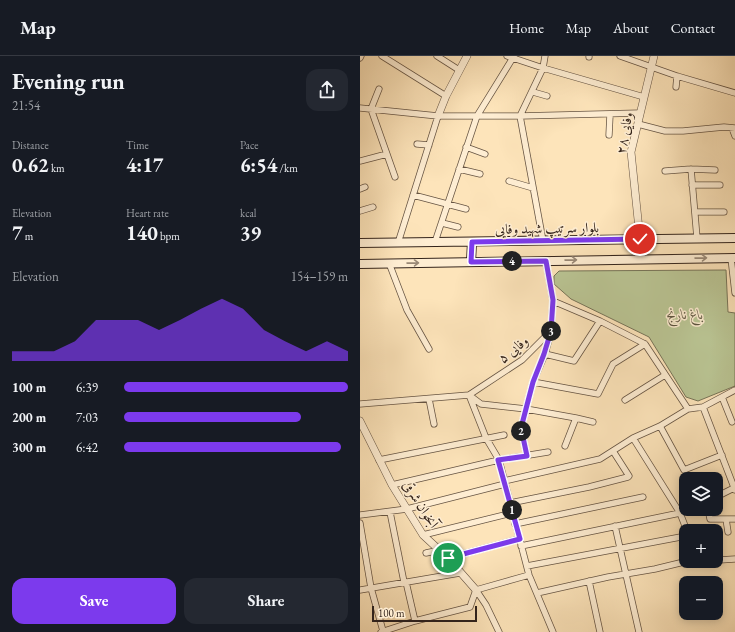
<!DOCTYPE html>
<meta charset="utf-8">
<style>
body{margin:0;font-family:"EB Garamond",Amiri,serif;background:#242831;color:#f1f3f6;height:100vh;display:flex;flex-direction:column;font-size:15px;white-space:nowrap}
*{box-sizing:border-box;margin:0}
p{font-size:13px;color:#9ea1a6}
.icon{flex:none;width:22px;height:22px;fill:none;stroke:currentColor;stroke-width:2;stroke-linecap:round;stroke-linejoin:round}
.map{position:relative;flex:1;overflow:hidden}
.side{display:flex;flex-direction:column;background:#171b24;width:360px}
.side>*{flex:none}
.buttons{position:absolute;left:319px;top:416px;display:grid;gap:8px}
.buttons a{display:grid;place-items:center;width:44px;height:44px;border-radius:8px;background:#171b24;box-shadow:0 2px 10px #0003;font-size:20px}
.scale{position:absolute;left:12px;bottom:10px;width:105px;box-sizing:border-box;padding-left:4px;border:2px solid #34241b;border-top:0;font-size:11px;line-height:14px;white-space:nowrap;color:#34241b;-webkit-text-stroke:3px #feedd2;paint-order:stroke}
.pin{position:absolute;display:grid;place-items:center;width:34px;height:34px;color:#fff;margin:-17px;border:2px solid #fff;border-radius:50%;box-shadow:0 1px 4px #0007}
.km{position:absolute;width:20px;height:20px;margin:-10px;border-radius:50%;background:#222;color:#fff;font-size:11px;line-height:20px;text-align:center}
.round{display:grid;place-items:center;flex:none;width:42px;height:42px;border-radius:12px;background:#242831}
.overview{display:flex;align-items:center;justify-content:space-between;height:68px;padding:0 12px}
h1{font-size:22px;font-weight:700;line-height:30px}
.figures{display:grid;grid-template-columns:repeat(3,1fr);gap:6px;height:68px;padding:4px 12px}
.figures div{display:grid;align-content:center}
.figures b{font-size:20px;font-weight:700}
.figures small{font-size:11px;font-weight:400}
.figures p{font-size:11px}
.chart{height:112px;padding:8px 12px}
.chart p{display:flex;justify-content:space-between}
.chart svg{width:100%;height:72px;margin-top:4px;fill:#7c3aed;opacity:.7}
.action{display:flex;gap:8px;margin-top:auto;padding:8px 12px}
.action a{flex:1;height:46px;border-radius:12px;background:#7c3aed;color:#fff;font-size:16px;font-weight:700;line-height:46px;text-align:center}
.action a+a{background:#242831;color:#f1f3f6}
ul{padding:0 12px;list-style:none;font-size:13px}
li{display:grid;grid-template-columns:64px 48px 1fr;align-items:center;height:30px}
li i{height:10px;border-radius:5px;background:#7c3aed}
header{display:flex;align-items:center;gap:24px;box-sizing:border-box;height:56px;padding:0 20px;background:#171b24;border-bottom:1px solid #363941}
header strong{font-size:19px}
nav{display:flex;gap:22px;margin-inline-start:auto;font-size:14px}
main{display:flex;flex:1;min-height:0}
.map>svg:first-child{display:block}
</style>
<header>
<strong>Map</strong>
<nav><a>Home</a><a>Map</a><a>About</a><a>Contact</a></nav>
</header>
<main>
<section class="side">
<div class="overview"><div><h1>Evening run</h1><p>21:54</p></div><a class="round"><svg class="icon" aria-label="share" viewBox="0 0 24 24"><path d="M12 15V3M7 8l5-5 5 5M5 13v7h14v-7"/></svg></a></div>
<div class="figures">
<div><p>Distance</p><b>0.62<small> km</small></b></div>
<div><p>Time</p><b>4:17</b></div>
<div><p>Pace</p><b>6:54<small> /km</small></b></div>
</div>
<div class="figures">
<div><p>Elevation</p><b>7<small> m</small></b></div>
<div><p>Heart rate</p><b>140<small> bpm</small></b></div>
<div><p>kcal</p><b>39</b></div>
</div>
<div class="chart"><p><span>Elevation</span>154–159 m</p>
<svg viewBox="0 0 160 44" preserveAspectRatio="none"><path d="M0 44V38L10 38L20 38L30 32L40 19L50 19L60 19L70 25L80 19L90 12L100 6L110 12L120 25L130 32L140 38L150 32L160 38V44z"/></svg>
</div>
<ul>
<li><b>100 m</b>6:39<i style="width:100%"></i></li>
<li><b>200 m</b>7:03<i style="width:79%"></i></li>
<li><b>300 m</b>6:42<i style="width:97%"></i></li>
</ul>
<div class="action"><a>Save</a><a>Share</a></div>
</section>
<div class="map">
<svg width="375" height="576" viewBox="0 0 375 576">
<rect width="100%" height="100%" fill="#fde4ba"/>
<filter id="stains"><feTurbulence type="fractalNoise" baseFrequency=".005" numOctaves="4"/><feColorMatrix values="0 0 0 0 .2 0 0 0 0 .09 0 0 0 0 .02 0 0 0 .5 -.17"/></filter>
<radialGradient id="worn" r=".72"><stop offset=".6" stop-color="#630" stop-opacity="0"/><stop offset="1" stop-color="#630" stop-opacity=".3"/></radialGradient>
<path fill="#bac594" stroke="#777458" d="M366,214L368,256L375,257V330L338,345L326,341L289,281L211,243L194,228V220L199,215Z"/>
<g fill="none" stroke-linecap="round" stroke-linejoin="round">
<defs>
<path id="minor" d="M22,0L86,40
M77,0L99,14
M147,0L183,12L284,41
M260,0L317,20L375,37
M229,1V0
M0,2L1,0
M316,31L317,20
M19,33L11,53L35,121
M173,36L187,40
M0,52L78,60H160L280,57
M160,60L183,185
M160,60L183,12L185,0
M278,68L305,75H323L364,71L375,72
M372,72L375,80
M249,79L250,59
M57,88L69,89
M106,91L125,98
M0,105L27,98
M99,113L120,118
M331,113L337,182
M305,115L331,113L355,114
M149,125L173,132
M332,129H360
M0,133L5,131
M53,139L106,153
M0,155L13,151
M335,156H364
M82,167L98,171
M75,186L117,60L154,0
M38,187L78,60
M371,202L375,237
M29,207L47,254L69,293
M193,245L240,265L285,288L328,353
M185,298L214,305L240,265
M173,326L238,338L253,308L285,288
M109,339L126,382L139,404L169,519L193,576
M109,339L121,348L166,353L216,362L233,366
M362,341L372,366
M69,343L74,368
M265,344L305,319
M0,348L109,339L162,304L191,275L193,245L186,205
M343,351L375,434
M300,370L324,414L362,399
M273,382L320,457L327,475
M205,390L216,362
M167,400L161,372L173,326L185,298L191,276
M19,404L144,379
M144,425L240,403L273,382L300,370L328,353L343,351L375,334
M32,429L139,404L188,396
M356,441L374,432
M150,447L229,431L268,421L269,420L253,395
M348,453L350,463H375
M30,456L44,526
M0,459L47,453L145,428
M366,463L368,476
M0,467L11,532L23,575
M155,468L283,441
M255,470L279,576
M63,479L152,457
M161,490L320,457
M66,497L80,494
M88,502L159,483
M356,502L359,504L375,503
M167,510L326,480
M229,525L240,576
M46,526L55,565
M0,534L100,517
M116,534L169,519
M116,534L126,549L139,576
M177,537L248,521L295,513L328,505
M21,576L55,565L110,551L116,534"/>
<path id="tertiary" d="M78,60L86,40L107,0
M280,183L271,96L294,0
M0,365L32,429L63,479L88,502L116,534"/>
<path id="secondary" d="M0,187L375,182
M111,206L112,186
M0,208L375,202"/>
</defs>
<use href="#minor" stroke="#665443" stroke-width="7"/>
<use href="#tertiary" stroke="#665443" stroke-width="8"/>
<use href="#secondary" stroke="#34241b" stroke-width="10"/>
<use href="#minor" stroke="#feedd2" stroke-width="5.5"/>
<use href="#tertiary" stroke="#feedd2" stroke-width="7"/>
<use href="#secondary" stroke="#feedd2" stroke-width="8"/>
</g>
<defs><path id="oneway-shaft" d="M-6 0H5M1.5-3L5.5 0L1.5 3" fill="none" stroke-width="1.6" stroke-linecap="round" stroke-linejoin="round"/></defs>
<g stroke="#998876">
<use href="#oneway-shaft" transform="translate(341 202) rotate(-1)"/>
<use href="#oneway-shaft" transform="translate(211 204) rotate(-1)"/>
<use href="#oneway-shaft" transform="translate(53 207) rotate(-1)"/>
</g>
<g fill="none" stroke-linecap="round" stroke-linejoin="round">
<defs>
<path id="route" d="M88,502L160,483L138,404L167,400L161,372L173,326L184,298L191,275L193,244L186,205L111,206L112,186L280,183"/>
</defs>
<use href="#route" stroke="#fff" stroke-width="8"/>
<use href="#route" stroke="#7c3aed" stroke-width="5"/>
</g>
<g text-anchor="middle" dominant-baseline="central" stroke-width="3" stroke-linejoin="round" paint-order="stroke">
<g font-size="14" fill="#34241b" stroke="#feedd2">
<text transform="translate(264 77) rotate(-80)">وفایی ۲۸</text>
<text transform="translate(187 172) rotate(-1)">بلوار سرتیپ شهید وفایی</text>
<text transform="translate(153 293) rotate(-39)">وفایی ۵</text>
<text transform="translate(61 448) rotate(57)">آبخوان شرقی</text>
</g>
<g font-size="14" font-style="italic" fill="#5c543f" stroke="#feedd2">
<text x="325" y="258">باغ نارنج</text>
</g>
</g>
<rect width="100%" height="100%" filter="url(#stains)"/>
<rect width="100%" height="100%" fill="url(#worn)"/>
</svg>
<div class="buttons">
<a><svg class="icon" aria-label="layers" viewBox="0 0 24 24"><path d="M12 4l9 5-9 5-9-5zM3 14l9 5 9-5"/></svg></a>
<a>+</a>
<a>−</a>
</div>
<div class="scale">100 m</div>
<div class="pin" style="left:88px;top:502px;background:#1e9e55"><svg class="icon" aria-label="arrive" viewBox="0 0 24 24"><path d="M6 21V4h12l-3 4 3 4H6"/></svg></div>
<div class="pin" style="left:280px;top:183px;background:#d93025"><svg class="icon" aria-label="check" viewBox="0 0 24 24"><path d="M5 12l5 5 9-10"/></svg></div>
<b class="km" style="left:152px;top:454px">1</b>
<b class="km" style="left:161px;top:375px">2</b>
<b class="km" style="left:191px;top:275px">3</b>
<b class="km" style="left:152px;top:205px">4</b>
</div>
</main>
